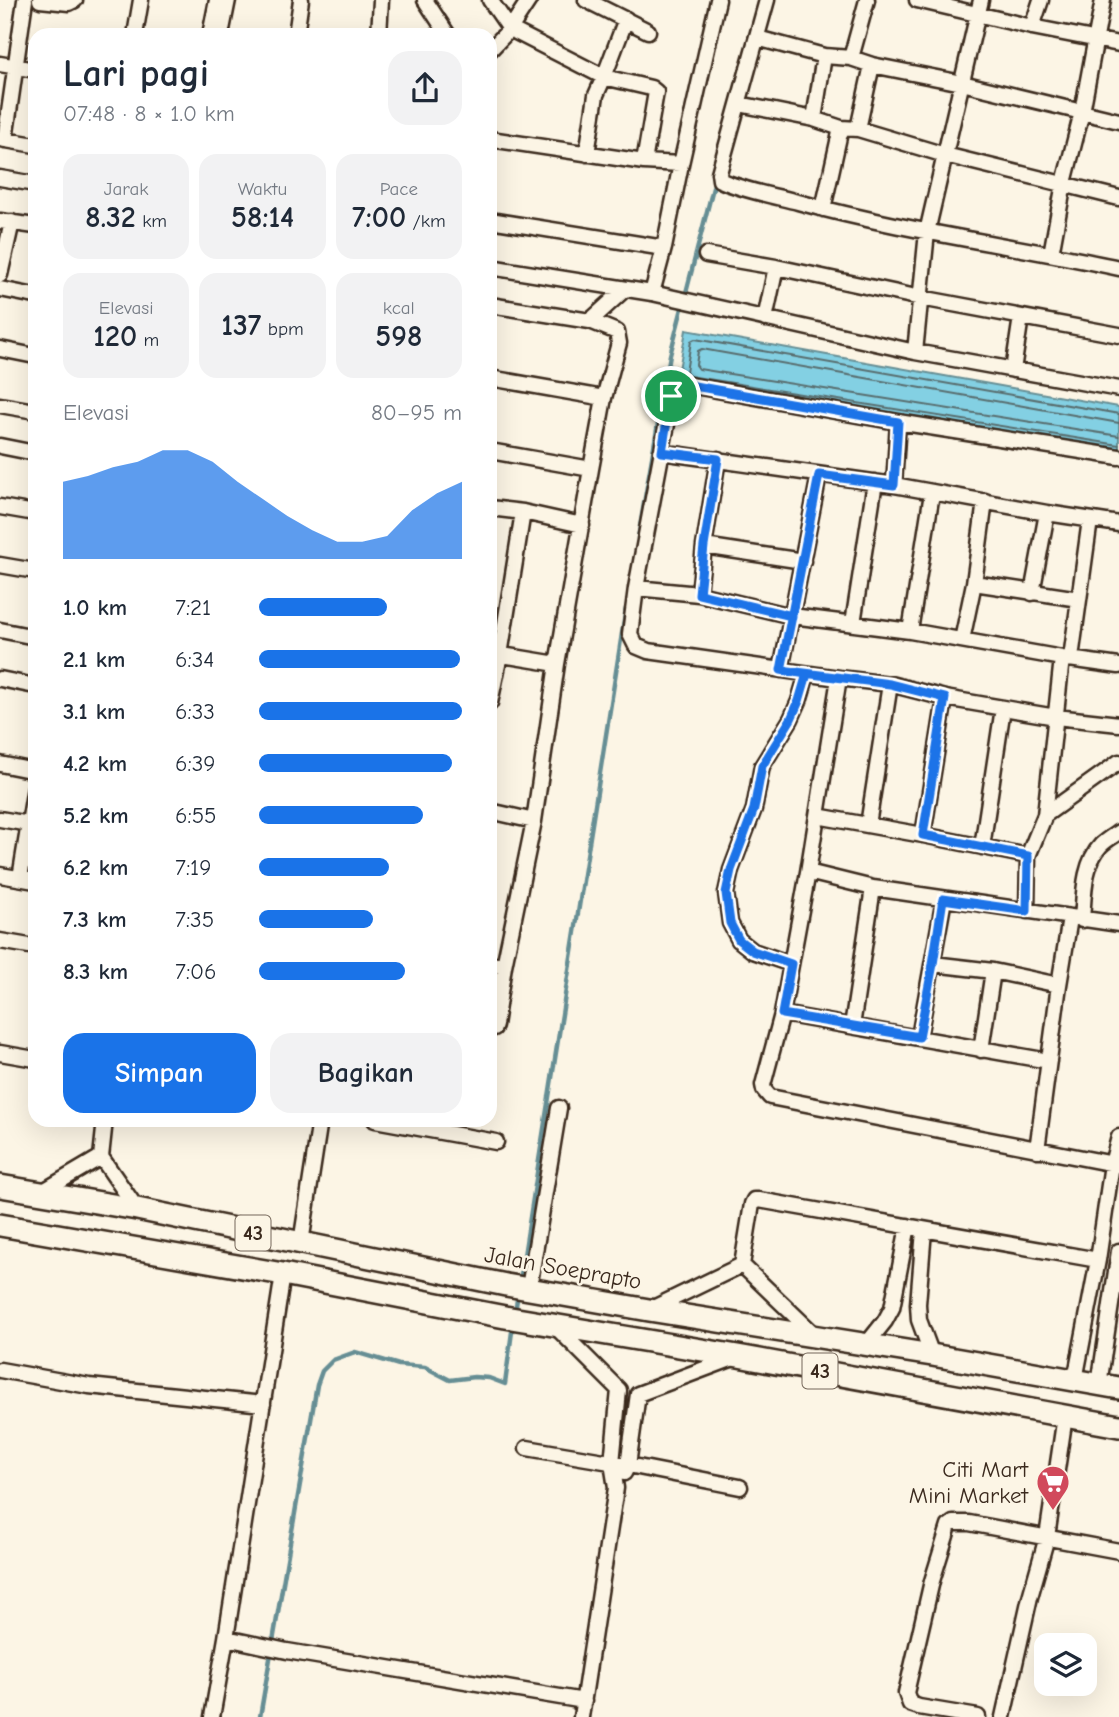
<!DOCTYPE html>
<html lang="id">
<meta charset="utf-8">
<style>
body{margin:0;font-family:"Comic Neue",sans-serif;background:#f2f2f3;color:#1f2937;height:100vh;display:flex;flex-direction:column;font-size:26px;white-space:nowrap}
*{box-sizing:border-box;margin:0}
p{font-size:23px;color:#747a83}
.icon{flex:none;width:38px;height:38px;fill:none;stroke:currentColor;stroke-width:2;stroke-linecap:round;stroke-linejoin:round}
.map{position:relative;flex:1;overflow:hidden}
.side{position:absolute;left:28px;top:28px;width:469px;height:1099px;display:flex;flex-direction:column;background:#fff;border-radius:21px;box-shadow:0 7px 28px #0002}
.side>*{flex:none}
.fabs{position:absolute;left:1034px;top:1633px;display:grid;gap:14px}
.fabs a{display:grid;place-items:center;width:63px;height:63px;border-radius:14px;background:#fff;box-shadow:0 7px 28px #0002;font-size:35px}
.pin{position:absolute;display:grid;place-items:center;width:60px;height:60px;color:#fff;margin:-30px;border:4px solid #fff;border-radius:50%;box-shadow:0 2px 7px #0007}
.round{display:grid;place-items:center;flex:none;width:74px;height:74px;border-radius:21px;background:#f2f2f3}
.summary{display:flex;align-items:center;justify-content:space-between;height:119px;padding:0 35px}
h1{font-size:38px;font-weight:700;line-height:52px}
.figures{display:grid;grid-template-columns:repeat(3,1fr);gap:10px;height:119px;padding:7px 35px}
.figures div{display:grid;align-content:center;border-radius:18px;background:#f2f2f3;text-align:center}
.figures b{font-size:30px;font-weight:700}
.figures small{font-size:19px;font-weight:400}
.figures p{font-size:19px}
.chart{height:196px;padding:14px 35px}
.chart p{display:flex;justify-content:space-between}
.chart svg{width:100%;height:126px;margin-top:7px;fill:#1a73e8;opacity:.7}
.primary-button{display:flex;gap:14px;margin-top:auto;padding:14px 35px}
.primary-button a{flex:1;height:80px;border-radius:21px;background:#1a73e8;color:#fff;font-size:28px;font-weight:700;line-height:80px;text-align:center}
.primary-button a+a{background:#f2f2f3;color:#1f2937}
ul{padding:0 35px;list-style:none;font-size:23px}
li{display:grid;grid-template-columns:112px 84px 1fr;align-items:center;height:52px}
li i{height:18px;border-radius:9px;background:#1a73e8}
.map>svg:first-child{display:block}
</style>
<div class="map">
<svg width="1119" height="1717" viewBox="0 0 1119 1717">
<rect width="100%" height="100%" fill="#fcf5e5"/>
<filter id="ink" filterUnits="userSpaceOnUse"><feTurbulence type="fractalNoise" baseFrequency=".0143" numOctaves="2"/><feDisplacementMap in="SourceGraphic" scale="14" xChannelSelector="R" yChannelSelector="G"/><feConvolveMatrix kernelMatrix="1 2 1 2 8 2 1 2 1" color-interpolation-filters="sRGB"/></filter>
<g filter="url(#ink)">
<path fill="#83d0e3" stroke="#668e94" stroke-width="2" d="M686,330L1119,407V452L677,381Z"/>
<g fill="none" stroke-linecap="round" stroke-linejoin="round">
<path stroke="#586c6d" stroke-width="2" d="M1119,414L695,339L691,341L686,372L689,376L1119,445
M1119,423L702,349L698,351L696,365L699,369L1119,436"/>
<path stroke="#668e94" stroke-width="4.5" d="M638,538L670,355L715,180
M520,1281L626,608
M515,1312L518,1293
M260,1717L317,1385L322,1371L333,1360L355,1352L399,1365L425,1367L450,1380L474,1377L489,1378L505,1384L513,1324"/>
<defs>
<path id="minor" d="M40,0L69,3L75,0
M425,0L448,35
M490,0L510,29L604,77L596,95L587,154
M586,0L648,31
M767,0L719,173L720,180C742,190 774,196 798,202C903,231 1012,245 1119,268
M917,0L1032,27L1119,44
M626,19L604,77L651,88L656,92L644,162
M1032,27L1041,0
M135,35L141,0
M210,35L217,0
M221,35L228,0
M296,35L301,0
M379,35L381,0
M757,38L824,56L851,58L872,65L962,83L1119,121
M490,50L510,29L529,0
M851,58L867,0
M0,64L35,70
M739,104L814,119L841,128L858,129L945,155L1119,198
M814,119L824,56
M858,129L872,65
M0,139L35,145
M490,139L644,162L681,164
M5,140L25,0
M0,178L35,184
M823,209L841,128
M490,220L664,248
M0,221L35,226
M1051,254L1064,183L1082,112L1103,0
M706,255L776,267L921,298L1119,335
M490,267L652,293L915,352L1119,389
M0,275L12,222
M0,289L35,296
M652,293L664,248L681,164L718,0
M490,305L590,321L617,332L619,343L604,398L591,469L557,664L534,821L504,966L495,1025L494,1028L490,1029
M765,319L776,267
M590,321L625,289
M0,349L35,356
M915,352L927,232L981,0
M1013,370L1021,317
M490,378L604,398
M0,405L35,411
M0,446L35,453
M490,451L591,469
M661,452L894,485L1047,513L1119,524
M1119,457L898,422L683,384L674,387L636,588L630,634L636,646L648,651L839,678L890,684L945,698L1056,717L1119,724
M894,485L898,422
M0,507L35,513
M490,508L523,512L582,525
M704,546L803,561
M0,565L35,571
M974,583L1079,599
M636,588L699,594L792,616L910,631L1062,658L1119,666
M1032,593L1047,513
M699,594L704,546L718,459
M853,623L875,482
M0,630L35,637
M910,631L932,493
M962,640L974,583L985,501
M490,653L557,664
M1071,658L1090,520
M781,670L819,475
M839,678L808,872L782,1014L763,1085L764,1090L770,1097L1119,1165
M0,679L35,686
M490,703L500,655L523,512
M0,764L35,771
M490,811L534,821
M1045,815L1119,762
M817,816L923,835L1028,856
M0,819L29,824
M868,825L890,684
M923,835L945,698
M982,847L1003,708
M808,872L873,888L1119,924
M0,875L35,881
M20,878L35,787
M1027,911L1028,856L1045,815L1062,658
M1082,920C1084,896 1083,864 1101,845C1106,840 1113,836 1119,832
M0,941L35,947
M490,964L504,966
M791,964L753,951L739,940L730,923L726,893L731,870L754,809L762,766L791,719L799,701L807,674
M933,964L993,971L1059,985
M782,1014L1049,1061
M852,1026L873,888
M919,1037L944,899
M981,1050L993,971
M0,1053L35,1059
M105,1120L101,1157L137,1209
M375,1120L496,1142
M1037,1150L1059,985L1070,918
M40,1193L101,1157
M924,1230L918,1304L919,1320L932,1355
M301,1243L320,1120
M742,1265L752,1204L754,1200H759L1098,1260
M742,1265L817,1337
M529,1288L559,1108
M649,1310L742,1265
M555,1326L619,1390L612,1463L616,1488L581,1717
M865,1346L885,1321L892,1308L908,1226
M0,1370L89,1386L263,1404
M1075,1380L1098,1260L1112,1164L1119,1137
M1099,1385L1119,1251
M527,1448L628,1465L740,1487
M624,1473L628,1465L638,1394L736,1357
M226,1638L287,1651L584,1701
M212,1717L226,1638L283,1274
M978,1717L919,1707L910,1704L906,1693L932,1581L949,1526L953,1523H969L1119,1551
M1003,1717L1030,1597L1047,1537L1065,1416"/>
<path id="highway" d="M0,1186L137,1209L506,1285L649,1310L932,1355L1119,1388
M0,1225L283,1274L505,1317L738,1356L1119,1426"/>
</defs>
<use href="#minor" stroke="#3b2a1e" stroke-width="19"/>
<use href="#highway" stroke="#3b2a1e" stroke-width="26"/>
<use href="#minor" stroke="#fcf5e5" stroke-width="14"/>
<use href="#highway" stroke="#fcf5e5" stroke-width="21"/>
</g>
</g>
<g fill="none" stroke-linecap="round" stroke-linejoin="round" filter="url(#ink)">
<defs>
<path id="route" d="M671,396L662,452L718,459L704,546L699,594L792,616L781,670L807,674L799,701L791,719L762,766L754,809L731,870L726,893L730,923L739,940L753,951L791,964L782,1014L919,1037L933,964L943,899L1027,911L1028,856L923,835L945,698L890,684L781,670L819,475L894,485L898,422L683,384L674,387L671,396"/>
</defs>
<use href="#route" stroke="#fff" stroke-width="14"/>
<use href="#route" stroke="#1a73e8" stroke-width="9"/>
</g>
<defs>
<symbol id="supermarket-pin" viewBox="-11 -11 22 30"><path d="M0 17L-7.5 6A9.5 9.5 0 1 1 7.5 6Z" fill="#d1495b" stroke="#fcf5e5"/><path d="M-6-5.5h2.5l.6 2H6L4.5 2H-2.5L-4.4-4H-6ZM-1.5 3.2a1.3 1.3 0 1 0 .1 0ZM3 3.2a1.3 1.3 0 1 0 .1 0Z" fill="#fff"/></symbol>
</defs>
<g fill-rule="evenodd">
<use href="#supermarket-pin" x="1034" y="1463" width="38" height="52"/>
</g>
<g text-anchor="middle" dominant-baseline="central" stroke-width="5" stroke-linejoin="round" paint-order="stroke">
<g fill="#fcf5e5" stroke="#75675a" stroke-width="2">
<rect x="235.5" y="1215.5" width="35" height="35" rx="5"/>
<rect x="802.5" y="1353.5" width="35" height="35" rx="5"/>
</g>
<g font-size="21" font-weight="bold" fill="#3b2a1e">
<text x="253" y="1233">43</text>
<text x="820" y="1371">43</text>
</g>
<g font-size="23" fill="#3b2a1e" stroke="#fcf5e5">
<text transform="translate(563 1268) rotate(10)">Jalan Soeprapto</text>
</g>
<g font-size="23" fill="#3b2a1e" stroke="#fcf5e5" text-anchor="end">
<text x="1028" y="1469">Citi Mart<tspan x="1028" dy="26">Mini Market</tspan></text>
</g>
</g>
</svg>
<div class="fabs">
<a><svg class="icon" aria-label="layers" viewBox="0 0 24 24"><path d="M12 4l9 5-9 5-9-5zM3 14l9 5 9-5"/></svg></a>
</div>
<div class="pin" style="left:671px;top:396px;background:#1e9e55"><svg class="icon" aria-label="arrive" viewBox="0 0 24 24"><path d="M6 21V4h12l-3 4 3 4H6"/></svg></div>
<section class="side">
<div class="summary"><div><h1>Lari pagi</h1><p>07:48 · 8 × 1.0 km</p></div><a class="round"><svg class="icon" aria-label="share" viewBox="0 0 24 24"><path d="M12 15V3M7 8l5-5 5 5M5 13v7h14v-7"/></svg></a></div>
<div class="figures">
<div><p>Jarak</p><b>8.32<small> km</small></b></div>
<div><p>Waktu</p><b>58:14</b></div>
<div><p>Pace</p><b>7:00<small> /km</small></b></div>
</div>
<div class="figures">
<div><p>Elevasi</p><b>120<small> m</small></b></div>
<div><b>137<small> bpm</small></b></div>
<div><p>kcal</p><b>598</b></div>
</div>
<div class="chart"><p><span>Elevasi</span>80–95 m</p>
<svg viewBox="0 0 160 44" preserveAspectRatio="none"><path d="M0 44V17L10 15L20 12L30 10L40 6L50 6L60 10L70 17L80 23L90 29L100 34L110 38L120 38L130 36L140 27L150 21L160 17V44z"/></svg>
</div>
<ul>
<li><b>1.0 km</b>7:21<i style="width:63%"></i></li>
<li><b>2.1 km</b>6:34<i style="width:99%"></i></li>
<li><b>3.1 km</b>6:33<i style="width:100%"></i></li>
<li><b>4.2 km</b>6:39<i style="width:95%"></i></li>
<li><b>5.2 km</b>6:55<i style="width:81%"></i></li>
<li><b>6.2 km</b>7:19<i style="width:64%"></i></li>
<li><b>7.3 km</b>7:35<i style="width:56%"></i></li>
<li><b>8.3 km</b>7:06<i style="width:72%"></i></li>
</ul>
<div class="primary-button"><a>Simpan</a><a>Bagikan</a></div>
</section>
</div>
